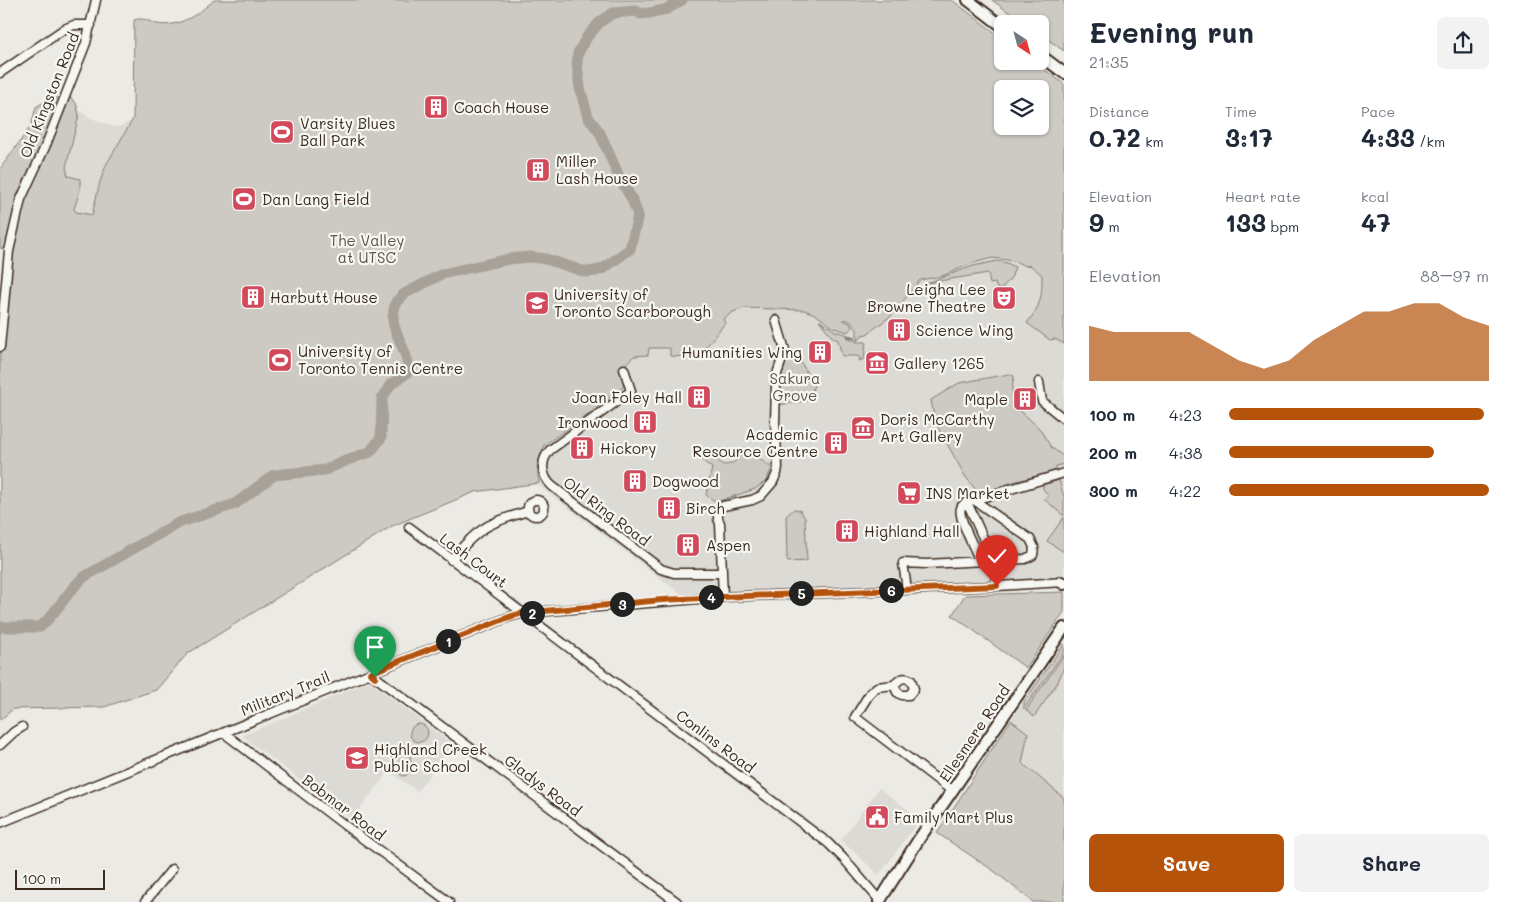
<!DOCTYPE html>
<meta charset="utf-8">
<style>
body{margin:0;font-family:Mali,sans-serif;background:#f2f2f3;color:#1f2937;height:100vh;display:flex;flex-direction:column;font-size:19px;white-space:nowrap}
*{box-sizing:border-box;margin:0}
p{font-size:16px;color:#747a83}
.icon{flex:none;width:28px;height:28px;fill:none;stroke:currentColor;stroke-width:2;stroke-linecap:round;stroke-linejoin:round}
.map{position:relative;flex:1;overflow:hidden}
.details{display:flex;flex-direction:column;background:#fff;width:450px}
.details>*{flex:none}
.needle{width:32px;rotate:144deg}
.controls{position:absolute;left:994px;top:15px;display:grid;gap:10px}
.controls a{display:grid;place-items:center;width:55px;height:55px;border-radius:8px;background:#fff;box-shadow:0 1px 4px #0004;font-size:25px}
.scale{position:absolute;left:15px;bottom:12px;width:90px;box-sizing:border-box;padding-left:5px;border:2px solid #3b2a1e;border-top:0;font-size:14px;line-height:18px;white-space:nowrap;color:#3b2a1e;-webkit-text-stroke:4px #f6f6f2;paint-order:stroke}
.pin{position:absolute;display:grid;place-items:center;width:42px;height:42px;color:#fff;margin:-51px -21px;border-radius:50% 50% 50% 0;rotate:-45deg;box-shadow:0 0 5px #0007}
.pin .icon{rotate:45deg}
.km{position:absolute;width:25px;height:25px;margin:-12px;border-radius:50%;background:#222;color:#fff;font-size:14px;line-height:25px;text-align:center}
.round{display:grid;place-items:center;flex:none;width:52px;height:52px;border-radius:8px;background:#f2f2f3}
.summary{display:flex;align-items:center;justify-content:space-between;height:85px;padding:0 25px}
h1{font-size:28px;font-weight:700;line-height:38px}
.metrics{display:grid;grid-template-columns:repeat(3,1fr);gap:8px;height:85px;padding:5px 25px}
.metrics div{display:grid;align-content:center}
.metrics b{font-size:25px;font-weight:700}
.metrics small{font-size:14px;font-weight:400}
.metrics p{font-size:14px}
.chart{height:140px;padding:10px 25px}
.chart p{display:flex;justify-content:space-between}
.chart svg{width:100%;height:90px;margin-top:5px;fill:#b45309;opacity:.7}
.button{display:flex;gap:10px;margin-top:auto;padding:10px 25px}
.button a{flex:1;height:58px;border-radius:8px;background:#b45309;color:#fff;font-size:20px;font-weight:700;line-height:58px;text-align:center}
.button a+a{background:#f2f2f3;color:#1f2937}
ul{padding:0 25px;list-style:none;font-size:16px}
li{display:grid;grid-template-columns:80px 60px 1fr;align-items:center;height:38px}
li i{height:12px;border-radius:6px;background:#b45309}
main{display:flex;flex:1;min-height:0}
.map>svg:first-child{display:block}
</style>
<main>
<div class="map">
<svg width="1064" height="902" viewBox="0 0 1064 902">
<rect width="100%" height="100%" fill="#ebeae5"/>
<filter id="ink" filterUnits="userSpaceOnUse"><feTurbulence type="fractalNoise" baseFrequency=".02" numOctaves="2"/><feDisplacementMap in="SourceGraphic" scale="10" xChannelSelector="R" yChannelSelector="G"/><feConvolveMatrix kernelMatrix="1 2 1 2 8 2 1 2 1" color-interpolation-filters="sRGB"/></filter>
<g filter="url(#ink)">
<path fill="#dcdad4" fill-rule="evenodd" d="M1002,61L1064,89V577L681,594L503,458L5,355L76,103L81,112L91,118L114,127L123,126L133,119ZM1002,89H1040V126H1002Z
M1064,644V902H1032L994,871L937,833L1011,720Z
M369,681L453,745L417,791L389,771L352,819L242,736Z
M879,788L920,819L879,875L841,840Z"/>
<path fill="#cdcac4" stroke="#847a71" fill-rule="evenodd" d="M214,0H952L1002,38V61H1033L1064,84V344L1055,339L1050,340L1027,323C1041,305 1042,298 1042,275L1030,265L1026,266L1014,261L992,258L973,263L942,276L920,280L892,315L867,334L862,335L859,340L857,335V329C851,325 852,318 843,320L850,323L852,328L847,332L833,327L815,314L804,310L744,308L733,312L723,319L725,323L702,352L690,357L670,356V348H649L648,355L634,356L620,369L624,386L592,412L544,445L537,465L539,483L475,492L392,526L187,654L156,690L104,707L13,709L0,720V301L5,249L0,248V169L31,126L36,107L49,99L69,96L76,103L79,115L66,167L68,176L80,179V190L74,209L76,212L92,215L100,182L106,165L133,119L134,20C145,17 147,21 157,24C179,28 199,14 214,0ZM1002,89H1040V126H1002Z
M992,0H1064V51L1040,34V24H1025Z
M997,261L1007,263L1015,267L1011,278L1000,290L996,287L995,283L990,284L988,273L927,283L973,266Z
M819,320L835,331L855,337L847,336L856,339L846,337L851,340H857L856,342H866L864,359L859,361L860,358L857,356H842L838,340L833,338Z
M793,354L797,355L814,386L807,401L778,405L780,371L787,356Z
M1009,374L1014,376L1012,389L1014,405L1039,428L1051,447L1064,457V464L1056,466V471L1009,483L981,496L965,476L935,422L931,400L959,383Z
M745,448L772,468L766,481L755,489L716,502L706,495L712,468L695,455L697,451L706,450L723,465C736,465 739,458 745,448Z
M1059,480L1064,497V516L1044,499L1049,496L1043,489V485Z
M794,509L800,510L805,518L807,561L788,562L787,560L786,516Z
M1064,517V552L1047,541Z
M1064,592V612L1026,668L952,615L965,595Z
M1064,644V652L1024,709V702Z
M1064,655V667L1058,682L1034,717L1026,710Z
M1011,720L1028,733L1022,763L1064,798V902H1033L994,871L937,833Z
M410 733a9 9 0 1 1 18 0a9 9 0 1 1-18 0Z
M405,751L409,753L412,765L407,775L403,776L393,769C391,759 394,753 405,751Z"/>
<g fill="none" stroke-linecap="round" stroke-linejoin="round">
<path stroke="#a8a198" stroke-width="11" d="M0,627H40C57,613 67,591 84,577L178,523L235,504L274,475L325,470L350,459L370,452L381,438L382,398L391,384L407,373C410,356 399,342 394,326C392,319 394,309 396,302L404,294L442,274L509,259L530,257L546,259L586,272L596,271L604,268L630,249L638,215L632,199L620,179L600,133L588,117L580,88L577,63L578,53L587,37L600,22L613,13L636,11L641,14L650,13L667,9L682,0"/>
<defs>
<path id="minor" d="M0,73L64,29L74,25H91
M0,347L9,251L21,199L46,145L86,43L96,0
M624,369L631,391L550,450C540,461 541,476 552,486L661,569L674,573H722
M1039,382L1042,401L1064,419
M528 508a8 8 0 1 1 16 0a8 8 0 1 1-16 0Z
M974,500L1064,473
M967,502L993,560L997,586
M409,527L828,843L844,859L881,902
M451,560C461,549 470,537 483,529C496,520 513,516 528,511
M907,589L903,563L926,564L1025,559L1033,555L1034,547L1030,539L974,500C969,502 963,502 961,508C957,517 976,551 980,561
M723,597L720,523L718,519V512L723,506L752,500L761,496L773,482L777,473L778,467L775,423L776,385L777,374L785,350L776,320
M370,673L677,902
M894,685L897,692L902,695H909L914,689L911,680C903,676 900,679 894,685L877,687L870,693L855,717L952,791
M224,733L343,824L449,902
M0,745L14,732L22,727
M0,823L509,617L523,613L723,597L997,586L1064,582
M145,902L172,869"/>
<path id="major" d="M968,0L1002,26
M1040,55L1064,73
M1061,582L1064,584
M879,902L919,839L1064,628"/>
</defs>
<use href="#minor" stroke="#3b2a1e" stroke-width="11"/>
<use href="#major" stroke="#3b2a1e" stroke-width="14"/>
<use href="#minor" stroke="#f6f6f2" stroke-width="8"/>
<use href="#major" stroke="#f6f6f2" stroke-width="10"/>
</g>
</g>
<g fill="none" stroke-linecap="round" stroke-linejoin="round" filter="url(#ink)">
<defs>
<path id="route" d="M375,677L370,673L509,617L523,613L662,600L723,597L997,586"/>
</defs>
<use href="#route" stroke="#fff" stroke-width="10"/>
<use href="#route" stroke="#b45309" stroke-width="6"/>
</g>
<defs>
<symbol id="building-square" viewBox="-11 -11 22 22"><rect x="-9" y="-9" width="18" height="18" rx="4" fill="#d1495b" stroke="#f6f6f2"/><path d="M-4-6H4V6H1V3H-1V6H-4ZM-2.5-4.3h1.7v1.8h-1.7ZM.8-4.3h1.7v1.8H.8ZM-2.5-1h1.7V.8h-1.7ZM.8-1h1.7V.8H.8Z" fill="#fff"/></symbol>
<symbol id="stadium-square" viewBox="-11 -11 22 22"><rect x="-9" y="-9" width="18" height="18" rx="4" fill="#d1495b" stroke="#f6f6f2"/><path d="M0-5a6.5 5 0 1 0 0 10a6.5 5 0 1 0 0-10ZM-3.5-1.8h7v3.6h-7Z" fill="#fff"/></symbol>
<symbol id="theatre-square" viewBox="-11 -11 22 22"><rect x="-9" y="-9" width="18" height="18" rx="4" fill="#d1495b" stroke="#f6f6f2"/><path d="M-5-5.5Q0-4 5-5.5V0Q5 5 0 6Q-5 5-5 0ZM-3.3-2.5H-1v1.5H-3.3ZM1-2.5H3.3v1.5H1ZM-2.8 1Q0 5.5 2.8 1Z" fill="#fff"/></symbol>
<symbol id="university-square" viewBox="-11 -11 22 22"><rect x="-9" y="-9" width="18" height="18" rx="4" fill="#d1495b" stroke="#f6f6f2"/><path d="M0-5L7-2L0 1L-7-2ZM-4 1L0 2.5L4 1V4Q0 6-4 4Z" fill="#fff"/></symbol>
<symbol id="museum-square" viewBox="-11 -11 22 22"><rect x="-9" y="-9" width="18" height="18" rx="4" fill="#d1495b" stroke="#f6f6f2"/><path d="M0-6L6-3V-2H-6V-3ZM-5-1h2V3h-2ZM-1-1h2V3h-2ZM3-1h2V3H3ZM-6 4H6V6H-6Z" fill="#fff"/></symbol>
<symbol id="supermarket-square" viewBox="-11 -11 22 22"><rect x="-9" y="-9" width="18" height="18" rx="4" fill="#d1495b" stroke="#f6f6f2"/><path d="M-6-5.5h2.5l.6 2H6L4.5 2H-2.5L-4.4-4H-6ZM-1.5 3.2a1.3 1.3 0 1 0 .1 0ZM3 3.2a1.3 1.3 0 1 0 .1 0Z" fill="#fff"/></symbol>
<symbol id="school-square" viewBox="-11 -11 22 22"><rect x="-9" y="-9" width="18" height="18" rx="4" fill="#d1495b" stroke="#f6f6f2"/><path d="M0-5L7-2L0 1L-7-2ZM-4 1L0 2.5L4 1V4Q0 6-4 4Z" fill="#fff"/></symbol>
<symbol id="civic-square" viewBox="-11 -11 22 22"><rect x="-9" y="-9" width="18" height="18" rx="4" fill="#d1495b" stroke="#f6f6f2"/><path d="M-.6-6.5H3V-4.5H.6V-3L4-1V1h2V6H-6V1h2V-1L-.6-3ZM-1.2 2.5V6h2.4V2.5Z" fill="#fff"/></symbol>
</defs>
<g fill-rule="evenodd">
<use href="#building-square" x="422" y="93" width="28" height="28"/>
<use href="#stadium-square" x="268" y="118" width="28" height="28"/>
<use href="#building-square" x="524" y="156" width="28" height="28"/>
<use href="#stadium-square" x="230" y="185" width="28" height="28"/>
<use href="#building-square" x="239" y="283" width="28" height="28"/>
<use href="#theatre-square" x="990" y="284" width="28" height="28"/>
<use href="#university-square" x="523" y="289" width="28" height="28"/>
<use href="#building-square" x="885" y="316" width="28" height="28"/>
<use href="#building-square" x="806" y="338" width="28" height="28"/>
<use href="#stadium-square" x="266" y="346" width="28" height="28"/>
<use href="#museum-square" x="863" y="349" width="28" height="28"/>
<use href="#building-square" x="685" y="383" width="28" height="28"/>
<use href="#building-square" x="1011" y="385" width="28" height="28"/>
<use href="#building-square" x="631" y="408" width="28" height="28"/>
<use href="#museum-square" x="849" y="414" width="28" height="28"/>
<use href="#building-square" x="822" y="429" width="28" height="28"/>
<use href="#building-square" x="568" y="434" width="28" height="28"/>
<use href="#building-square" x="621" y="467" width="28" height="28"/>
<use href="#supermarket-square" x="895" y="479" width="28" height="28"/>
<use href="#building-square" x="655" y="494" width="28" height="28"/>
<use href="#building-square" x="833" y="517" width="28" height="28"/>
<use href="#building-square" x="674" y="531" width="28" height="28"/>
<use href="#school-square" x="343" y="744" width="28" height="28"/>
<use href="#civic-square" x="863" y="803" width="28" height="28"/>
</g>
<g text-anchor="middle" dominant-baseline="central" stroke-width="4.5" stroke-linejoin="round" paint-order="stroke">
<g font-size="15" fill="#3b2a1e" stroke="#f6f6f2">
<text transform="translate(49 95) rotate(-68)">Old Kingston Road</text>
<text transform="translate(607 511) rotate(37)">Old Ring Road</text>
<text transform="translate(474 560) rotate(37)">Lash Court</text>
<text transform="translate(285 693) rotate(-22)">Military Trail</text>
<text transform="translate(974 733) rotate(-56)">Ellesmere Road</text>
<text transform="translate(716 741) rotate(37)">Conlins Road</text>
<text transform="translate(543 785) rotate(37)">Gladys Road</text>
<text transform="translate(344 807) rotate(37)">Bobmar Road</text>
</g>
<g font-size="15" fill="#3b2a1e" stroke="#f6f6f2" text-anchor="start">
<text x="454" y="107">Coach House</text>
<text x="300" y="123">Varsity Blues<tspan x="300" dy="17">Ball Park</tspan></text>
<text x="556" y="161">Miller<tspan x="556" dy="17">Lash House</tspan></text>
<text x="262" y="199">Dan Lang Field</text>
<text x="986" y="289" text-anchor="end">Leigha Lee<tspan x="986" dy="17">Browne Theatre</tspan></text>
<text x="554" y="294">University of<tspan x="554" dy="17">Toronto Scarborough</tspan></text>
<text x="270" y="297">Harbutt House</text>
<text x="916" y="330">Science Wing</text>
<text x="298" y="351">University of<tspan x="298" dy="17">Toronto Tennis Centre</tspan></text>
<text x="802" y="352" text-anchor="end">Humanities Wing</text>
<text x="894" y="363">Gallery 1265</text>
<text x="682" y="397" text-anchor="end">Joan Foley Hall</text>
<text x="1008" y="399" text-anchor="end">Maple</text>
<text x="880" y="419">Doris McCarthy<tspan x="880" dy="17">Art Gallery</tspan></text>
<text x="628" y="422" text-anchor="end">Ironwood</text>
<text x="818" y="434" text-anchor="end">Academic<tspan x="818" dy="17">Resource Centre</tspan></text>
<text x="600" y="448">Hickory</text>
<text x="652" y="481">Dogwood</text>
<text x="926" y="493">INS Market</text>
<text x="686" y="508">Birch</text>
<text x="864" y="531">Highland Hall</text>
<text x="706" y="545">Aspen</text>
<text x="374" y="749">Highland Creek<tspan x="374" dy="17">Public School</tspan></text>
<text x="894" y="817">Family Mart Plus</text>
</g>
<g font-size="15" fill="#605248" stroke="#f6f6f2">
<text x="367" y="240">The Valley<tspan x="367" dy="17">at UTSC</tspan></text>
<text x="795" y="378">Sakura<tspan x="795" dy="17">Grove</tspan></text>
</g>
</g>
</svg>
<div class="controls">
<a><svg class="needle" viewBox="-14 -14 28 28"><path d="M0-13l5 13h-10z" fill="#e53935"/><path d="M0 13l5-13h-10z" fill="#747a83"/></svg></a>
<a><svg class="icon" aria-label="layers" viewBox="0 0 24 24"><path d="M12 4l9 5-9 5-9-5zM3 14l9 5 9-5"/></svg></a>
</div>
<div class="scale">100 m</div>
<div class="pin" style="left:375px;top:677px;background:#1e9e55"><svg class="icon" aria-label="arrive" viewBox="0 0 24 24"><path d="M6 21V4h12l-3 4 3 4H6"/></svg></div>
<div class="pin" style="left:997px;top:586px;background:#d93025"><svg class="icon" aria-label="check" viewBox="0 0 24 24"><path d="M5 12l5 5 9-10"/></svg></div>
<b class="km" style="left:448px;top:641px">1</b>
<b class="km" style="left:532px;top:613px">2</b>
<b class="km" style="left:622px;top:604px">3</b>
<b class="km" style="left:711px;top:597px">4</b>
<b class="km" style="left:801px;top:593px">5</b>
<b class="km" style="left:891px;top:590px">6</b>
</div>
<section class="details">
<div class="summary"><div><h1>Evening run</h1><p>21:35</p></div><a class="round"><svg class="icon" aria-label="share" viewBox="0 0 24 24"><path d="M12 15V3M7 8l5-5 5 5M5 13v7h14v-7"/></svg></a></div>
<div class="metrics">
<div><p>Distance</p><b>0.72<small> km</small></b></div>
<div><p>Time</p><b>3:17</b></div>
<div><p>Pace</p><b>4:33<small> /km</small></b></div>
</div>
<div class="metrics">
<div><p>Elevation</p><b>9<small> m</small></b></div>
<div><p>Heart rate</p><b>133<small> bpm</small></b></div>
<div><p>kcal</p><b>47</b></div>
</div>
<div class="chart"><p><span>Elevation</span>88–97 m</p>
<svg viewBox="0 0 160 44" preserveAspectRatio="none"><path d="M0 44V17L10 20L20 20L30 20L40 20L50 27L60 34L70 38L80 34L90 24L100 17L110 10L120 10L130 6L140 6L150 13L160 17V44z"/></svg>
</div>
<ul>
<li><b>100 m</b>4:23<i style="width:98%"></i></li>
<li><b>200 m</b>4:38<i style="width:79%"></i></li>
<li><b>300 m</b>4:22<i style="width:100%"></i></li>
</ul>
<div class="button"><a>Save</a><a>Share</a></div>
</section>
</main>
